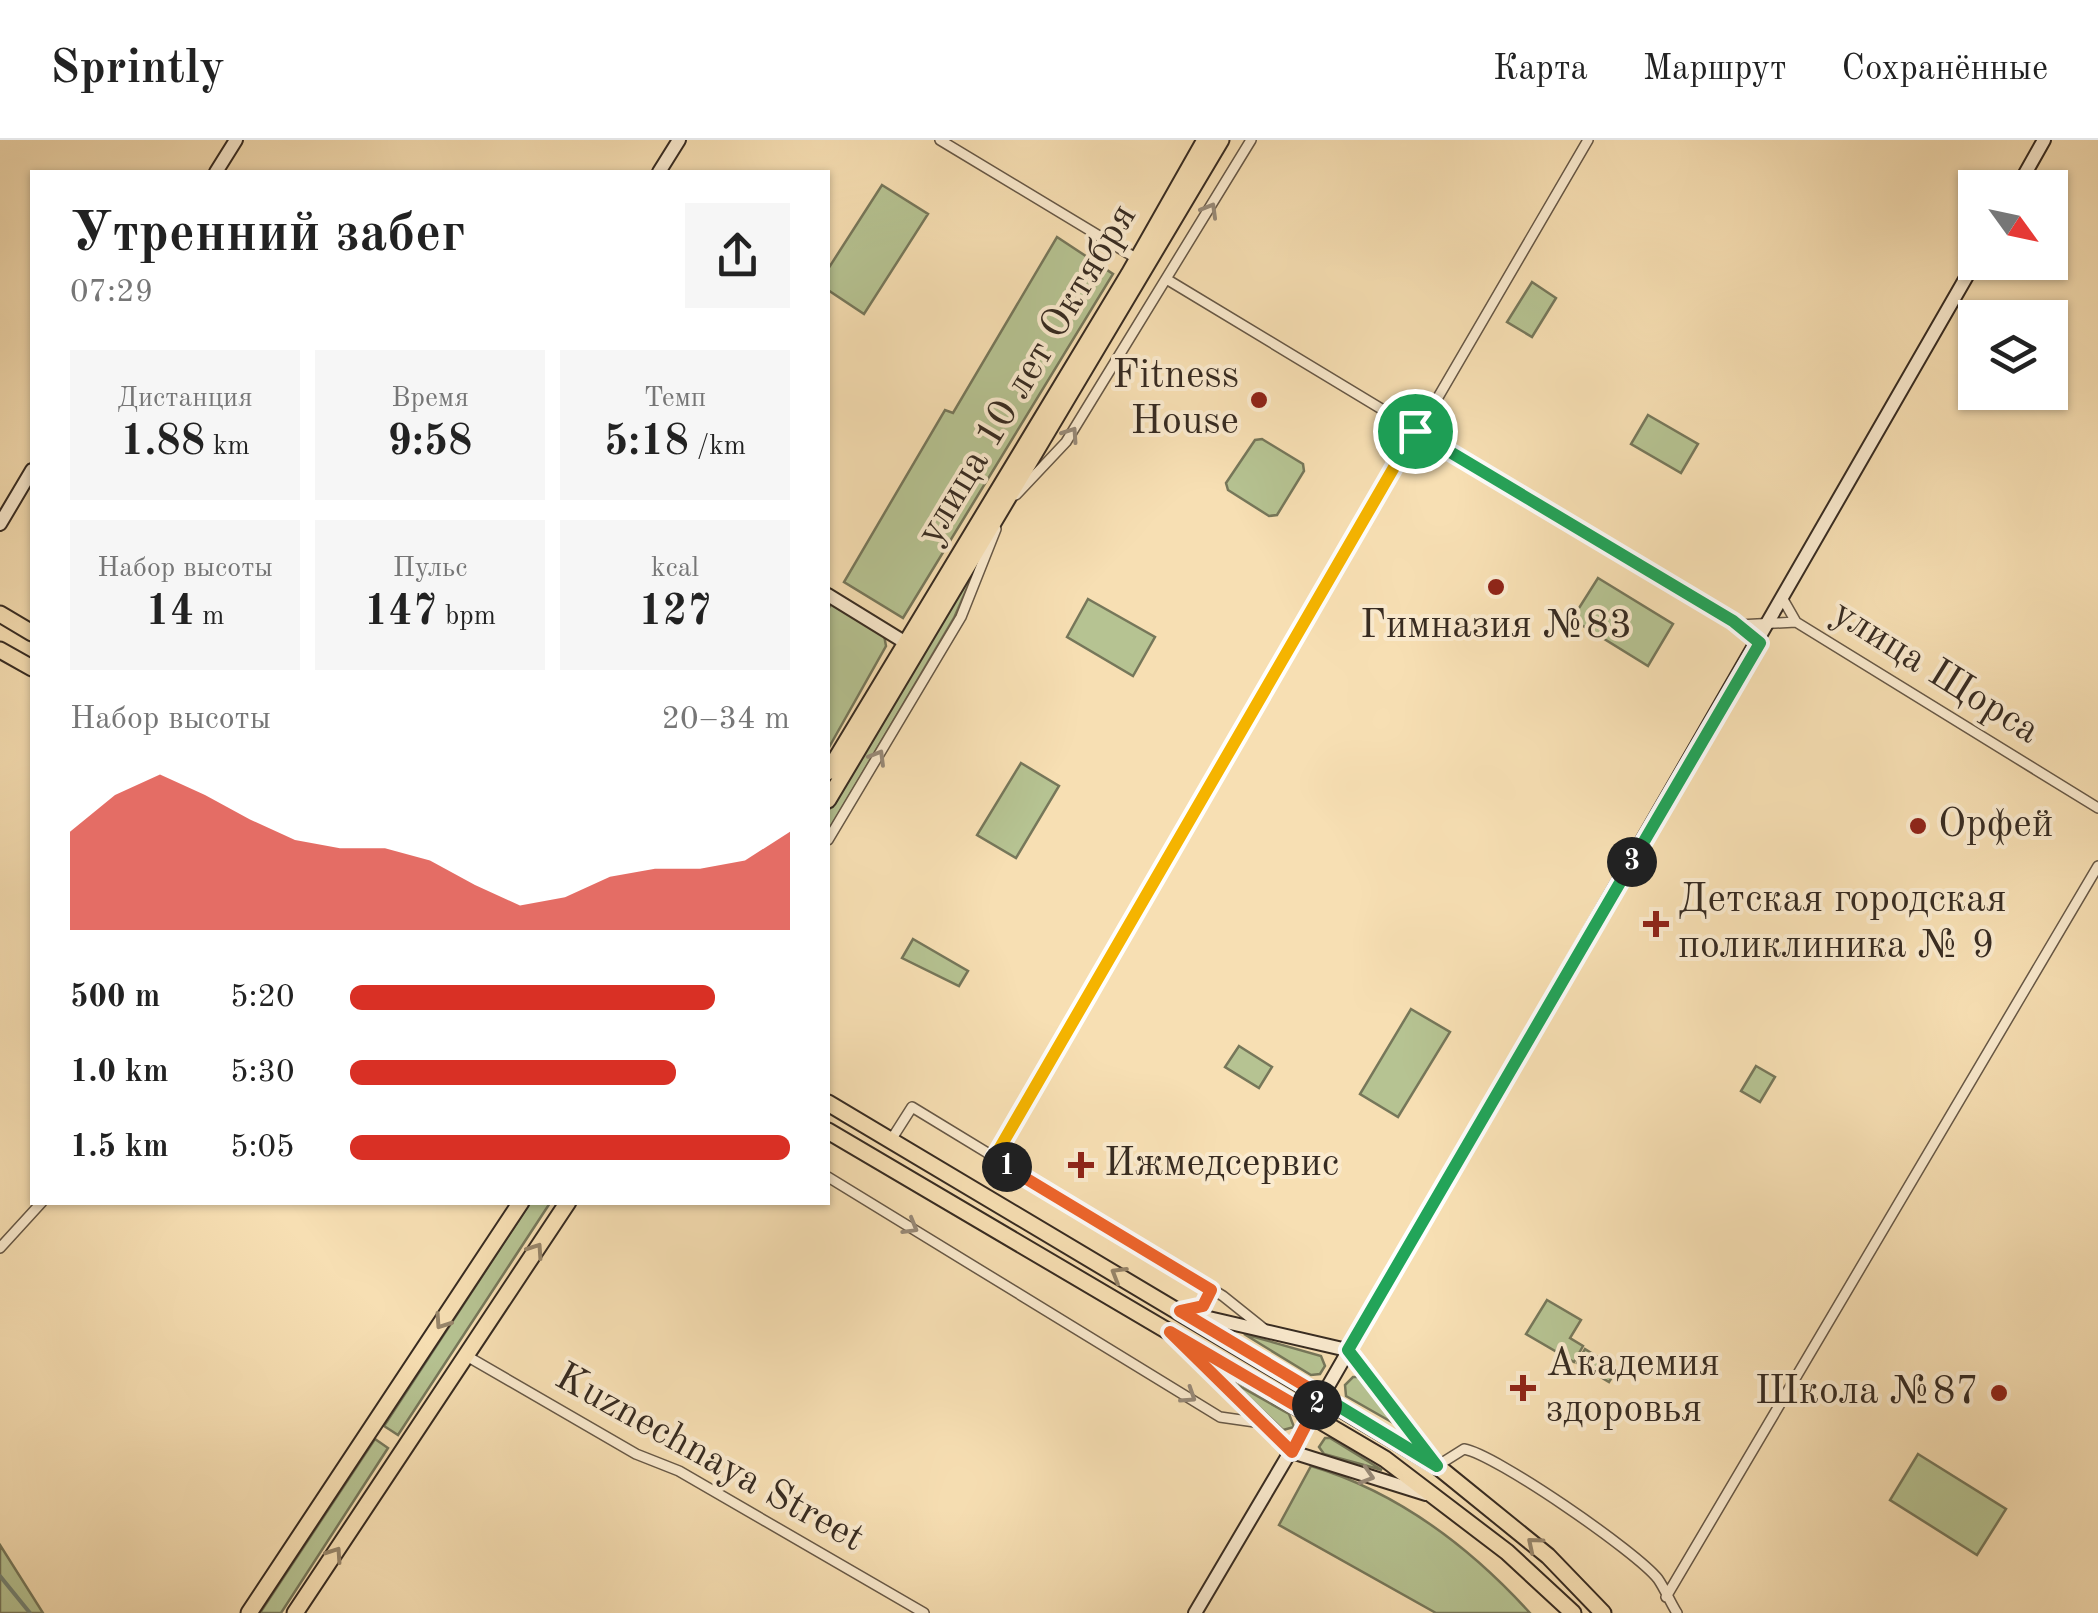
<!DOCTYPE html>
<html lang="ru">
<meta charset="utf-8">
<style>
body{margin:0;font-family:"Old Standard TT",serif;background:#f6f6f6;color:#222;height:100vh;display:flex;flex-direction:column;font-size:38px;white-space:nowrap}
*{box-sizing:border-box;margin:0}
p{font-size:32px;color:#767676}
.icon{flex:none;width:55px;height:55px;fill:none;stroke:currentColor;stroke-width:2;stroke-linecap:round;stroke-linejoin:round}
.map{position:relative;flex:1;overflow:hidden}
.sheet{position:absolute;left:30px;top:30px;width:800px;height:1035px;display:flex;flex-direction:column;background:#fff;border-radius:0px;box-shadow:0 2px 8px #0004}
.sheet>*{flex:none}
.needle{width:65px;rotate:123deg}
.buttons{position:absolute;left:1958px;top:30px;display:grid;gap:20px}
.buttons a{display:grid;place-items:center;width:110px;height:110px;border-radius:0px;background:#fff;box-shadow:0 2px 8px #0004;font-size:50px}
.pin{position:absolute;display:grid;place-items:center;width:85px;height:85px;color:#fff;margin:-42px;border:5px solid #fff;border-radius:50%;box-shadow:0 2px 10px #0007}
.km{position:absolute;width:50px;height:50px;margin:-25px;border-radius:50%;background:#222;color:#fff;font-size:28px;line-height:50px;text-align:center}
.round{display:grid;place-items:center;flex:none;width:105px;height:105px;border-radius:0px;background:#f6f6f6}
.summary{display:flex;align-items:center;justify-content:space-between;height:170px;padding:0 40px}
h1{font-size:55px;font-weight:800;line-height:75px}
.stats{display:grid;grid-template-columns:repeat(3,1fr);gap:15px;height:170px;padding:10px 40px}
.stats div{display:grid;align-content:center;border-radius:0px;background:#f6f6f6;text-align:center}
.stats b{font-size:42px;font-weight:800}
.stats small{font-size:28px;font-weight:400}
.stats p{font-size:28px}
.chart{height:280px;padding:20px 40px}
.chart p{display:flex;justify-content:space-between}
.chart svg{width:100%;height:180px;margin-top:10px;fill:#d93025;opacity:.7}
ul{padding:0 40px;list-style:none;font-size:32px}
li{display:grid;grid-template-columns:160px 120px 1fr;align-items:center;height:75px}
li i{height:25px;border-radius:12px;background:#d93025}
header{display:flex;align-items:center;gap:60px;box-sizing:border-box;height:140px;padding:0 50px;background:#fff;border-bottom:2px solid #e0e0e0}
header strong{font-size:48px}
nav{display:flex;gap:55px;margin-inline-start:auto;font-size:35px}
.map>svg:first-child{display:block}
</style>
<header>
<strong>Sprintly</strong>
<nav><a>Карта</a><a>Маршрут</a><a>Сохранённые</a></nav>
</header>
<div class="map">
<svg width="2098" height="1473" viewBox="0 0 2098 1473">
<rect width="100%" height="100%" fill="#f7dfb3"/>
<filter id="stains"><feTurbulence type="fractalNoise" baseFrequency=".002" numOctaves="4"/><feColorMatrix values="0 0 0 0 .2 0 0 0 0 .09 0 0 0 0 .02 0 0 0 .5 -.17"/></filter>
<radialGradient id="worn" r=".72"><stop offset=".6" stop-color="#630" stop-opacity="0"/><stop offset="1" stop-color="#630" stop-opacity=".3"/></radialGradient>
<path fill="#b6c392" stroke="#76775a" stroke-width="2.5" d="M882,45L928,74L864,174L828,150V129Z
M1057,97L1113,134L903,478L844,442L945,270L953,273Z
M1532,142L1556,158L1532,197L1507,182Z
M1648,275L1698,304L1681,333L1631,304Z
M1262,299L1303,324L1304,331L1277,375L1269,376L1228,350L1226,343L1255,300Z
M979,421L954,478L828,692V671Z
M1598,438L1673,484L1648,526L1572,479Z
M1088,459L1155,497L1133,536L1067,497Z
M831,464L884,495L886,506L828,609V470Z
M1021,623L1059,646L1016,718L977,695Z
M913,799L968,831L959,846L902,818Z
M1411,869L1450,892L1398,977L1360,954Z
M1239,906L1272,927L1259,948L1225,927Z
M1756,926L1775,937L1760,962L1741,951Z
M530,1063H550L398,1295L384,1286Z
M1547,1160L1581,1180L1570,1198L1583,1206L1574,1222L1526,1194Z
M1244,1194L1321,1216L1325,1226L1320,1234L1311,1235Z
M1585,1209L1617,1229L1609,1242L1577,1223Z
M1353,1237H1359L1402,1288L1346,1256L1345,1245Z
M1234,1243L1289,1274L1294,1287L1283,1290Z
M1325,1298H1330L1382,1330L1324,1314L1319,1307Z
M375,1299L388,1308L281,1473H260Z
M1918,1314L2006,1369L1977,1415L1890,1360Z
M1311,1326C1398,1352 1470,1407 1530,1473H1436L1279,1385Z
M0,1405L43,1473H0Z"/>
<g fill="none" stroke-linecap="round" stroke-linejoin="round">
<path stroke="#748374" stroke-width="4" d="M0,1436L30,1473"/>
<defs>
<path id="street" d="M940,0L1139,120
M1168,140L1739,485L1796,482L2098,668
M1016,355L1066,302L1251,0
M1784,461L1796,482
M828,700L961,477L996,389
M891,1000L912,967L1223,1156L1263,1188
M994,1019L1588,0
M828,1037L1220,1277L1262,1283
M0,1108L42,1062
M1184,1170L1203,1166L1211,1150
M465,1215L636,1314L679,1331L924,1473
M1437,1326L1464,1309C1495,1314 1637,1412 1658,1439C1665,1449 1670,1462 1677,1473
M1666,1457L2098,726"/>
<path id="secondary" d="M216,32L236,0
M659,32L679,0
M2017,48L2044,0
M0,384L32,330
M828,455L906,503
M1183,1172L1347,1210L1434,1322
M1182,1204L1292,1312L1426,1354
M1323,1255L1975,122
M1195,1473L1312,1275"/>
<path id="primary" d="M0,474L32,493
M0,510L32,528
M828,632L1129,134L1205,0
M828,660L1221,0
M828,963L1437,1326L1548,1416L1603,1473
M828,991L1385,1319L1507,1412L1573,1473
M249,1473L521,1062
M295,1473L568,1062"/>
</defs>
<use href="#street" stroke="#675846" stroke-width="12"/>
<use href="#secondary" stroke="#372b21" stroke-width="16"/>
<use href="#primary" stroke="#372b21" stroke-width="19"/>
<use href="#street" stroke="#faeace" stroke-width="9"/>
<use href="#secondary" stroke="#faeace" stroke-width="12"/>
<use href="#primary" stroke="#f7dfb3" stroke-width="15"/>
</g>
<defs><path id="oneway-chevron" d="M-2-3.5L2.5 0L-2 3.5" fill="none" stroke-width="1.6" stroke-linecap="round" stroke-linejoin="round" transform="scale(2.5)"/></defs>
<g stroke="#988a78">
<use href="#oneway-chevron" transform="translate(1210 70) rotate(-60)"/>
<use href="#oneway-chevron" transform="translate(1071 294) rotate(-56)"/>
<use href="#oneway-chevron" transform="translate(878 617) rotate(-59)"/>
<use href="#oneway-chevron" transform="translate(911 1087) rotate(30)"/>
<use href="#oneway-chevron" transform="translate(1189 1256) rotate(33)"/>
<use href="#oneway-chevron" transform="translate(1367 1336) rotate(17)"/>
</g>
<g stroke="#97856a">
<use href="#oneway-chevron" transform="translate(536 1110) rotate(-56)"/>
<use href="#oneway-chevron" transform="translate(1118 1134) rotate(-149)"/>
<use href="#oneway-chevron" transform="translate(442 1182) rotate(124)"/>
<use href="#oneway-chevron" transform="translate(1534 1404) rotate(-140)"/>
<use href="#oneway-chevron" transform="translate(335 1414) rotate(-56)"/>
</g>
<g fill="none" stroke-linecap="round" stroke-linejoin="round">
<defs>
<path id="split-1" d="M1007,1027L994,1018L1415,291"/>
<path id="split-2" d="M1007,1027L1211,1150L1203,1166L1180,1171L1322,1256L1312,1275L1170,1192L1292,1312C1300,1296 1308,1281 1317,1265"/>
<path id="split-3" d="M1317,1265L1322,1256L1437,1326L1348,1210L1632,722"/>
<path id="split-4" d="M1415,291L1733,481L1760,503L1632,722"/>
</defs>
<use href="#split-1" stroke="#fff" stroke-width="20"/>
<use href="#split-2" stroke="#fff" stroke-width="20"/>
<use href="#split-3" stroke="#fff" stroke-width="20"/>
<use href="#split-4" stroke="#fff" stroke-width="20"/>
<use href="#split-1" stroke="#f5b400" stroke-width="12"/>
<use href="#split-2" stroke="#f0652b" stroke-width="12"/>
<use href="#split-3" stroke="#22a559" stroke-width="12"/>
<use href="#split-4" stroke="#22a559" stroke-width="12"/>
</g>
<g fill="#8f2418" stroke="#faeace" stroke-width="4">
<circle cx="1259" cy="260" r="10"/>
<circle cx="1496" cy="447" r="10"/>
<circle cx="1918" cy="686" r="10"/>
<path d="M1651 769h10v10h10v10h-10v10h-10v-10h-10v-10h10z"/>
<path d="M1076 1010h10v10h10v10h-10v10h-10v-10h-10v-10h10z"/>
<path d="M1518 1233h10v10h10v10h-10v10h-10v-10h-10v-10h10z"/>
<circle cx="1999" cy="1253" r="10"/>
</g>
<g text-anchor="middle" dominant-baseline="central" stroke-width="8" stroke-linejoin="round" paint-order="stroke">
<g font-size="40" fill="#372b21" stroke="#faeace">
<text transform="translate(1028 235) rotate(-59)">улица 10 лет Октября</text>
<text transform="translate(1935 533) rotate(32)">улица Щорса</text>
<text transform="translate(709 1319) rotate(29)">Kuznechnaya Street</text>
</g>
<g font-size="40" fill="#372b21" stroke="#faeace" text-anchor="start">
<text x="1239" y="237" text-anchor="end">Fitness<tspan x="1239" dy="46">House</tspan></text>
<text x="1496" y="487" text-anchor="middle">Гимназия №83</text>
<text x="1938" y="686">Орфей</text>
<text x="1678" y="761">Детская городская<tspan x="1678" dy="46">поликлиника № 9</tspan></text>
<text x="1104" y="1025">Ижмедсервис</text>
<text x="1546" y="1225">Академия<tspan x="1546" dy="46">здоровья</tspan></text>
<text x="1979" y="1253" text-anchor="end">Школа №87</text>
</g>
</g>
<rect width="100%" height="100%" filter="url(#stains)"/>
<rect width="100%" height="100%" fill="url(#worn)"/>
</svg>
<div class="buttons">
<a><svg class="needle" viewBox="-14 -14 28 28"><path d="M0-13l5 13h-10z" fill="#e53935"/><path d="M0 13l5-13h-10z" fill="#767676"/></svg></a>
<a><svg class="icon" aria-label="layers" viewBox="0 0 24 24"><path d="M12 4l9 5-9 5-9-5zM3 14l9 5 9-5"/></svg></a>
</div>
<div class="pin" style="left:1415px;top:291px;background:#1e9e55"><svg class="icon" aria-label="arrive" viewBox="0 0 24 24"><path d="M6 21V4h12l-3 4 3 4H6"/></svg></div>
<b class="km" style="left:1007px;top:1027px">1</b>
<b class="km" style="left:1317px;top:1265px">2</b>
<b class="km" style="left:1632px;top:722px">3</b>
<section class="sheet">
<div class="summary"><div><h1>Утренний забег</h1><p>07:29</p></div><a class="round"><svg class="icon" aria-label="share" viewBox="0 0 24 24"><path d="M12 15V3M7 8l5-5 5 5M5 13v7h14v-7"/></svg></a></div>
<div class="stats">
<div><p>Дистанция</p><b>1.88<small> km</small></b></div>
<div><p>Время</p><b>9:58</b></div>
<div><p>Темп</p><b>5:18<small> /km</small></b></div>
</div>
<div class="stats">
<div><p>Набор высоты</p><b>14<small> m</small></b></div>
<div><p>Пульс</p><b>147<small> bpm</small></b></div>
<div><p>kcal</p><b>127</b></div>
</div>
<div class="chart"><p><span>Набор высоты</span>20–34 m</p>
<svg viewBox="0 0 160 44" preserveAspectRatio="none"><path d="M0 44V20L10 11L20 6L30 11L40 17L50 22L60 24L70 24L80 27L90 33L100 38L110 36L120 31L130 29L140 29L150 27L160 20V44z"/></svg>
</div>
<ul>
<li><b>500 m</b>5:20<i style="width:83%"></i></li>
<li><b>1.0 km</b>5:30<i style="width:74%"></i></li>
<li><b>1.5 km</b>5:05<i style="width:100%"></i></li>
</ul>
</section>
</div>
